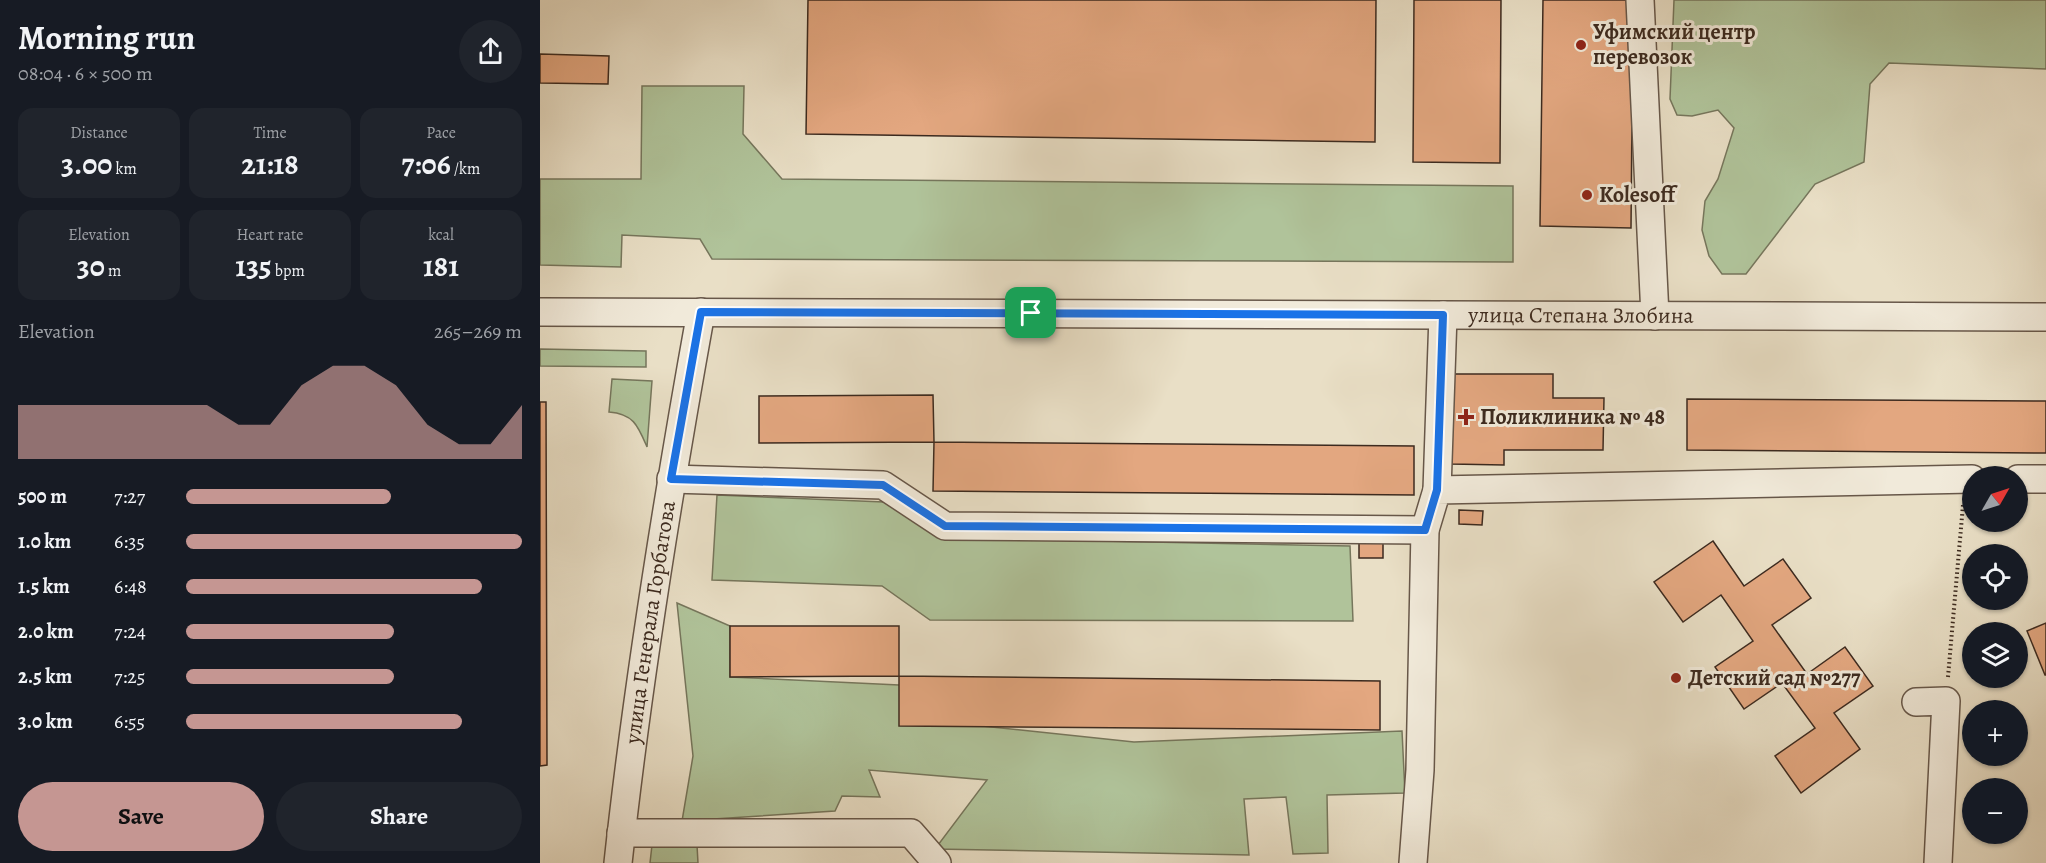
<!DOCTYPE html>
<meta charset="utf-8">
<style>
body{margin:0;font-family:Alegreya,serif;background:#20242c;color:#f1f3f6;height:100vh;display:flex;flex-direction:column;font-size:22px;white-space:nowrap}
*{box-sizing:border-box;margin:0}
p{font-size:20px;color:#9ea1a6}
.icon{flex:none;width:33px;height:33px;fill:none;stroke:currentColor;stroke-width:2;stroke-linecap:round;stroke-linejoin:round}
.map{position:relative;flex:1;overflow:hidden}
.side{display:flex;flex-direction:column;background:#171b24;width:540px}
.side>*{flex:none}
.needle{width:39px;rotate:51deg}
.tools{position:absolute;left:1422px;top:466px;display:grid;gap:12px}
.tools a{display:grid;place-items:center;width:66px;height:66px;border-radius:50%;background:#171b24;box-shadow:0 2px 4px #0004;font-size:30px}
.pin{position:absolute;display:grid;place-items:center;width:51px;height:51px;color:#fff;margin:-26px;border-radius:12px;box-shadow:0 3px 9px #0006}
.round{display:grid;place-items:center;flex:none;width:63px;height:63px;border-radius:32px;background:#20242c}
.overview{display:flex;align-items:center;justify-content:space-between;height:102px;padding:0 18px}
h1{font-size:33px;font-weight:700;line-height:45px}
.figures{display:grid;grid-template-columns:repeat(3,1fr);gap:9px;height:102px;padding:6px 18px}
.figures div{display:grid;align-content:center;border-radius:15px;background:#20242c;text-align:center}
.figures b{font-size:30px;font-weight:700}
.figures small{font-size:16px;font-weight:400}
.figures p{font-size:16px}
.chart{height:168px;padding:12px 18px}
.chart p{display:flex;justify-content:space-between}
.chart svg{width:100%;height:108px;margin-top:6px;fill:#c59692;opacity:.7}
.button{display:flex;gap:12px;margin-top:auto;padding:12px 18px}
.button a{flex:1;height:69px;border-radius:36px;background:#c59692;color:#111;font-size:24px;font-weight:700;line-height:69px;text-align:center}
.button a+a{background:#20242c;color:#f1f3f6}
ul{padding:0 18px;list-style:none;font-size:20px}
li{display:grid;grid-template-columns:96px 72px 1fr;align-items:center;height:45px}
li i{height:15px;border-radius:8px;background:#c59692}
main{display:flex;flex:1;min-height:0}
.map>svg:first-child{display:block}
</style>
<main>
<section class="side">
<div class="overview"><div><h1>Morning run</h1><p>08:04 · 6 × 500 m</p></div><a class="round"><svg class="icon" aria-label="share" viewBox="0 0 24 24"><path d="M12 15V3M7 8l5-5 5 5M5 13v7h14v-7"/></svg></a></div>
<div class="figures">
<div><p>Distance</p><b>3.00<small> km</small></b></div>
<div><p>Time</p><b>21:18</b></div>
<div><p>Pace</p><b>7:06<small> /km</small></b></div>
</div>
<div class="figures">
<div><p>Elevation</p><b>30<small> m</small></b></div>
<div><p>Heart rate</p><b>135<small> bpm</small></b></div>
<div><p>kcal</p><b>181</b></div>
</div>
<div class="chart"><p><span>Elevation</span>265–269 m</p>
<svg viewBox="0 0 160 44" preserveAspectRatio="none"><path d="M0 44V22L10 22L20 22L30 22L40 22L50 22L60 22L70 30L80 30L90 14L100 6L110 6L120 14L130 30L140 38L150 38L160 22V44z"/></svg>
</div>
<ul>
<li><b>500 m</b>7:27<i style="width:61%"></i></li>
<li><b>1.0 km</b>6:35<i style="width:100%"></i></li>
<li><b>1.5 km</b>6:48<i style="width:88%"></i></li>
<li><b>2.0 km</b>7:24<i style="width:62%"></i></li>
<li><b>2.5 km</b>7:25<i style="width:62%"></i></li>
<li><b>3.0 km</b>6:55<i style="width:82%"></i></li>
</ul>
<div class="button"><a>Save</a><a>Share</a></div>
</section>
<div class="map">
<svg width="1506" height="863" viewBox="0 0 1506 863">
<rect width="100%" height="100%" fill="#e9dfc6"/>
<filter id="stains"><feTurbulence type="fractalNoise" baseFrequency=".00333" numOctaves="4"/><feColorMatrix values="0 0 0 0 .2 0 0 0 0 .09 0 0 0 0 .02 0 0 0 .5 -.17"/></filter>
<radialGradient id="worn" r=".72"><stop offset=".6" stop-color="#630" stop-opacity="0"/><stop offset="1" stop-color="#630" stop-opacity=".3"/></radialGradient>
<path fill="#b0c39a" stroke="#76765c" stroke-width="1.5" d="M1134,0H1506V69L1349,63L1330,84L1324,162L1275,184L1206,274H1182L1169,256L1162,230L1165,201L1178,179L1194,128L1178,110L1152,116L1137,115L1130,99Z
M102,86H204L203,134L242,179L973,186V262L172,259L160,239L82,235L81,267L0,265V179H101Z
M0,349L106,351V367L0,366Z
M72,379L112,381L107,447C98,426 94,414 69,412Z
M177,495L344,502L412,538L810,546L813,621L390,620L342,586L172,580Z
M137,603L190,626V677L359,685L442,726L594,742L862,731L865,793L787,795L788,853L753,854L746,797L704,799L709,855L395,849L447,780L329,770L340,797L302,796L295,811L142,821L153,756Z
M112,845H157L158,863H110Z"/>
<path fill="#e3a780" stroke="#3c2a1f" stroke-width="1.5" d="M268,0H836L835,142L266,134Z
M874,0H961L960,163L873,162Z
M1003,0H1093L1091,228L1000,226Z
M0,54L69,56L68,84L0,83Z
M911,374H1013V398H1064L1063,450H964V465L911,464Z
M393,395L394,442L219,443V396Z
M1147,399L1506,401V453L1147,450Z
M0,402H6L7,765L0,766Z
M394,442L874,446V495L393,491Z
M919,510L943,511L942,525L919,524Z
M1173,541L1204,586L1243,559L1271,598L1232,625L1267,674L1305,647L1333,686L1294,713L1320,749L1261,793L1235,756L1275,728L1242,683L1204,709L1175,667L1213,641L1181,595L1143,622L1114,582Z
M819,543H843V558H819Z
M1506,623V675H1505L1487,631Z
M190,626H359V676L190,677Z
M359,676L840,681V730L359,726Z"/>
<g fill="none" stroke-linecap="round" stroke-linejoin="round">
<defs>
<g id="minor">
<path d="M1100,0L1115,316"/>
<path id="s1" d="M0,312L1506,317"/>
<path d="M131,479L343,485L405,526L885,530"/>
<path d="M1478,479H1506"/>
<path d="M897,490L903,315"/>
<path d="M1376,702L1406,701L1398,863"/>
<path d="M81,833H371L397,863"/>
<path id="s2" d="M78,863C98,678 128,495 161,312"/>
<path d="M873,863L880,770L885,530L897,490L1432,479"/>
</g>
</defs>
<use href="#minor" stroke="#675749" stroke-width="30"/>
<path stroke="#3c2a1f" stroke-width="4" stroke-dasharray="1.5 3" stroke-linecap="butt" d="M1408,677L1423,505"/>
<use href="#minor" stroke="#f1eada" stroke-width="27"/>
</g>
<g fill="none" stroke-linecap="round" stroke-linejoin="round">
<defs>
<path id="route" d="M161,312L903,315L897,490L885,530L405,526L343,485L131,479Z"/>
</defs>
<use href="#route" stroke="#fff" stroke-width="12"/>
<use href="#route" stroke="#1a73e8" stroke-width="8"/>
</g>
<g fill="#8f2418" stroke="#f1eada" stroke-width="2">
<circle cx="1041" cy="45" r="6"/>
<circle cx="1047" cy="195" r="6"/>
<path d="M923 408h6v6h6v6h-6v6h-6v-6h-6v-6h6z"/>
<circle cx="1136" cy="678" r="6"/>
</g>
<g text-anchor="middle" dominant-baseline="central" stroke-width="6" stroke-linejoin="round" paint-order="stroke">
<g font-size="22" font-weight="bold" fill="#3c2a1f" stroke="#f1eada" text-anchor="start">
<text x="1053" y="32">Уфимский центр<tspan x="1053" dy="25">перевозок</tspan></text>
<text x="1059" y="195">Kolesoff</text>
<text x="940" y="417">Поликлиника № 48</text>
<text x="1148" y="678">Детский сад №277</text>
</g>
<g font-size="22" fill="#3c2a1f" stroke="#f1eada">
<text stroke="none"><textPath href="#s1" startOffset="1041">улица Степана Злобина</textPath></text>
<text stroke="none"><textPath href="#s2" startOffset="243">улица Генерала Горбатова</textPath></text>
</g>
</g>
<rect width="100%" height="100%" filter="url(#stains)"/>
<rect width="100%" height="100%" fill="url(#worn)"/>
</svg>
<div class="tools">
<a><svg class="needle" viewBox="-14 -14 28 28"><path d="M0-13l5 13h-10z" fill="#e53935"/><path d="M0 13l5-13h-10z" fill="#9ea1a6"/></svg></a>
<a><svg class="icon" aria-label="locate" viewBox="0 0 24 24"><circle cx="12" cy="12" r="6"/><path d="M12 2v4M12 18v4M2 12h4M18 12h4"/></svg></a>
<a><svg class="icon" aria-label="layers" viewBox="0 0 24 24"><path d="M12 4l9 5-9 5-9-5zM3 14l9 5 9-5"/></svg></a>
<a>+</a>
<a>−</a>
</div>
<div class="pin" style="left:491px;top:313px;background:#1e9e55"><svg class="icon" aria-label="arrive" viewBox="0 0 24 24"><path d="M6 21V4h12l-3 4 3 4H6"/></svg></div>
</div>
</main>
